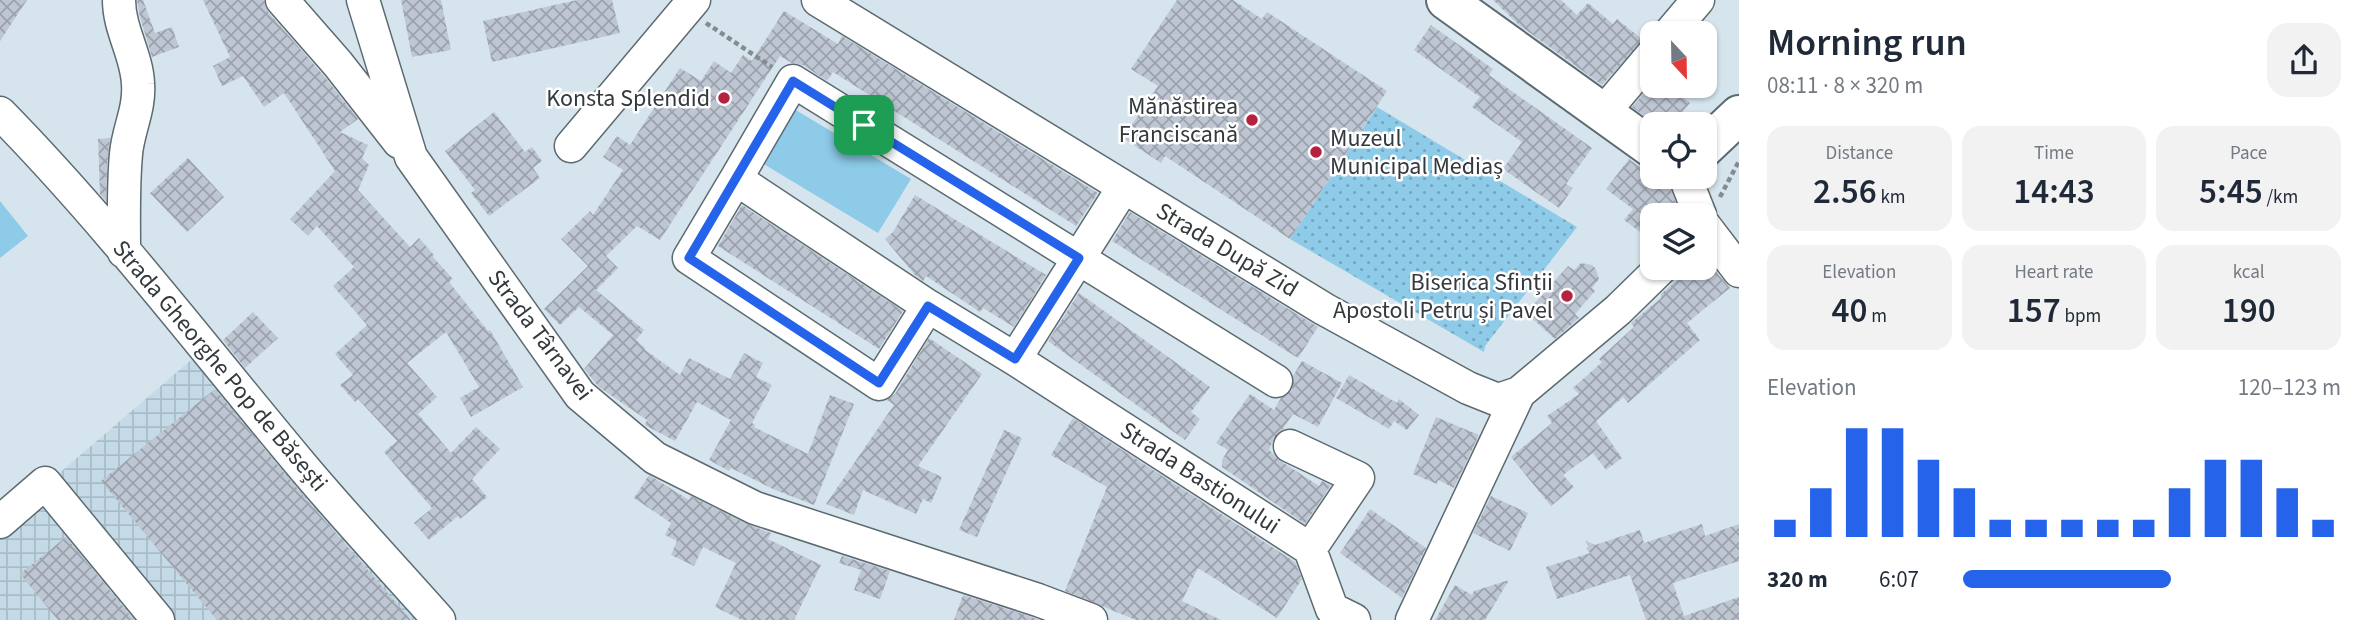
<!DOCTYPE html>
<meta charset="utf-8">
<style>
body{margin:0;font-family:"Source Sans 3",sans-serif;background:#f2f2f3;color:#1f2937;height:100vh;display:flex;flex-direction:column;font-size:26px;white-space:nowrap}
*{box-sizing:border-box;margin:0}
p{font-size:23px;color:#747a83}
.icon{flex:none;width:38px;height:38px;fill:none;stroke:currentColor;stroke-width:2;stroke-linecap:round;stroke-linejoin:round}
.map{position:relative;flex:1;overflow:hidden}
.drawer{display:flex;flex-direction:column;background:#fff;width:630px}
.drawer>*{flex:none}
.needle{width:46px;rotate:158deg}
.buttons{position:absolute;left:1640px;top:21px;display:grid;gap:14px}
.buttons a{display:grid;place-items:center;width:77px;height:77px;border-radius:14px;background:#fff;box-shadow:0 2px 5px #0004;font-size:35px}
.pin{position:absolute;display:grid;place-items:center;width:60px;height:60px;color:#fff;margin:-30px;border-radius:14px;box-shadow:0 4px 10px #0006}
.round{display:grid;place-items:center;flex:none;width:74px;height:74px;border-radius:21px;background:#f2f2f3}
.head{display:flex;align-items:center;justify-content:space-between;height:119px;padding:0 28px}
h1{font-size:38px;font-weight:600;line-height:52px}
.stats{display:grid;grid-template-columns:repeat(3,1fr);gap:10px;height:119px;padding:7px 28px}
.stats div{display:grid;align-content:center;border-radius:18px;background:#f2f2f3;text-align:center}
.stats b{font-size:35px;font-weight:600}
.stats small{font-size:19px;font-weight:400}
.stats p{font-size:19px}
.chart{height:196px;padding:14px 28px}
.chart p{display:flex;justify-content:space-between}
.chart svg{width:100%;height:126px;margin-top:7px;stroke:#2563eb;stroke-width:6}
ul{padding:0 28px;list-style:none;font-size:23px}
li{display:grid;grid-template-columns:112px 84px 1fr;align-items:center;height:52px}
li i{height:18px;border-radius:9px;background:#2563eb}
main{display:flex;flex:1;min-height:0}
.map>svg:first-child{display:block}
</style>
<main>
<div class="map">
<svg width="1739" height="620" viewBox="0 0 1739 620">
<defs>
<pattern id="industrial-grid" width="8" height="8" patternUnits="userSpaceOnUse" patternTransform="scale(1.75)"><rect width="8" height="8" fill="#c4dbe7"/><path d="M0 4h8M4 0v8" fill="none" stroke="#a9bdc7"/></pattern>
<pattern id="grass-dots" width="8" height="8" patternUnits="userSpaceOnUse" patternTransform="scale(1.75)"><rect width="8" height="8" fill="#8dcbe9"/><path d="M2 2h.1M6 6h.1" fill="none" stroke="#74a6be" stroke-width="1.8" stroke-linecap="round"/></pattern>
<pattern id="building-cross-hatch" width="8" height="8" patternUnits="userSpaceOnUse" patternTransform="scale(1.75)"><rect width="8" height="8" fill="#bec6d3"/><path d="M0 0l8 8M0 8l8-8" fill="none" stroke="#9ba2ac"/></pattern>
</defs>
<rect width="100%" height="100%" fill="#d6e5ed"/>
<path fill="url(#industrial-grid)" d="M205,348L454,620H0V524Z"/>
<path fill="url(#grass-dots)" d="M1377,107L1577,227L1485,346L1484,352L1290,239Z"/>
<path fill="#8dcbe9" d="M794,109L911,179L878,233L762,163Z
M0,201L28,236L0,258Z"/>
<path fill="url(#building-cross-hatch)" d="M0,0H27L0,41Z
M137,0H143L155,33L172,27L179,47L152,57L140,17Z
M203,0H264L268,12L324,76L358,119L340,132L368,145L362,158L369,165L358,190L410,247L419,238L434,255L433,257L453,279L449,282L488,331L490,330L523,387L471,417L460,398L479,387L446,332L407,363L437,397L418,414L451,453L476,427L500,449L472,479L487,497L460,519L458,516L429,540L414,523L432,508L384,452L397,441L358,399L355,402L340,385L353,375L335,354L367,325L333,286L354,267L317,226L308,236L290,219L335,171L284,93L264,107L243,76L222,86L213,66L230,57Z
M401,0H441L451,50L412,57Z
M577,0H612L620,33L492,62L483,21Z
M1177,0H1233L1262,19L1267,12L1387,91L1290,239L1165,156L1161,163L1123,138L1158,86L1131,69Z
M1493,0H1561L1577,15L1588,3L1613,24L1617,19L1643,40L1602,85L1519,25Z
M784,11L838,44L842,36L1098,193L1076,226L833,72L827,81L803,65L792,63L780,56L660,240L637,226L606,256L618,268L596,290L644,330L636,340L645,348L644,349L680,375L689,358L730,379L744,353L763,363L756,377L772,385L752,423L755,425L754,427L808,454L830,395L854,404L814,505L773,489L731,468L729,471L709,460L731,420L697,402L675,441L645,425L647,420L599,387L584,369L613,335L579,307L560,325L544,309L588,266L561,239L590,211L593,215L623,170L603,157L617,136L630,145L680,68L701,81L714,61L731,73L743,55L752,61Z
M1431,25L1493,69L1489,75L1592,148L1566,184L1573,188L1559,208L1503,169L1522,142L1472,107L1480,97L1414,50Z
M1650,86H1670L1690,103L1672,124H1656L1632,107Z
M494,112L525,152L532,147L542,161L533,168L540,178L489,216L471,193L475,190L445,151Z
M110,138L107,165L106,201L100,194L98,139Z
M188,158L224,197L187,232L150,193Z
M1629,159L1671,190L1678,208L1672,215H1652V241L1624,220L1633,209L1606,189Z
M915,195L1046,275L1014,327L983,308L980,312L926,276L923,281L915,275L885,239L893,232Z
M742,205L903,311L879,349L718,246Z
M1130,212L1318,327L1298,358L1112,241Z
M1581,263L1592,265L1596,269L1599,279L1592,288L1595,291L1575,314L1579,318L1555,339L1526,313L1568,266L1574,270Z
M1691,268H1713L1730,288L1687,323L1700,340L1628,403L1623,397L1596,421L1622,458L1606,470L1593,453L1563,475L1574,487L1551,506L1511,457L1552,423L1547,416L1579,394L1573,388L1602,362L1599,359L1634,327L1631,323L1661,298V294Z
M1079,293L1210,387L1191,412L1200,419L1185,440L1048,341Z
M253,312L278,338L245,368L223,340Z
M929,338L982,374L918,466L942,477L931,503L923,499L916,514L863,490L854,515L826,504L894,405L887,400L895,394Z
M1302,361L1342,383L1318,427L1293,414L1282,430L1274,438L1269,450L1282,462L1319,486L1322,481L1331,485L1305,524L1222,467V460L1228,450L1216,443L1250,394L1274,410L1281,398L1292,390L1293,376Z
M1349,375L1397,403L1399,399L1419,415L1407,430L1394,421L1389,429L1336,398Z
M215,389L301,493L411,620H217L101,481Z
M1436,417L1479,435L1454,488L1438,480L1437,484L1413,474Z
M1073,418L1295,562L1302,579L1277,618L1198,568L1182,601L1221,620H1136L1065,591L1107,487L1051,455Z
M1004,430L1022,438L977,537L959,530Z
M649,475L689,500L691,496L747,524L771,533L768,539L821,565L794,620H742L715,607L736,563L703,547L694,566L671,555L677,541L665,535L671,523L634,498Z
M1491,496L1528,513L1510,551L1473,533Z
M1370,509L1426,548L1402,598L1340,553Z
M1702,524L1705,536L1739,524V561L1673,583L1684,616L1739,597V620H1646L1630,575L1557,599L1546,567L1590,553L1586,548L1588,547L1586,541L1595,545L1640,530L1644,543Z
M66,537L134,620H58L20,574Z
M842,556L890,571L880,599L854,590L861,570L839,563Z
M1509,580L1485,620H1435L1455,585L1472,595L1474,591Z
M963,595L1032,617L1039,620H954Z"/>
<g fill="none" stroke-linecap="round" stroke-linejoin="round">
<defs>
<path id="minor" d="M119,0C119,30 137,55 138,84C140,109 128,130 126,154C123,186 124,219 124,252
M282,0L338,64L399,142
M363,0L411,157L580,395L655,458L755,508L1038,600L1091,620
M818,0L1324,309L1468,388L1498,400L1519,393L1618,310L1661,268
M1670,33L1698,0
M0,113C107,222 200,344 298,461C343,515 392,567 439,620
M1603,113L1652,55
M571,146L694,0
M1685,177L1700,215
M736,179L793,81L1276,381
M1704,225L1739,271
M928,306L879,384L689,258L736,179L928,306L1015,359L1310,549L1332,609L1354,620
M1015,359L1123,188
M1290,446L1358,478L1310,549
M0,522L45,483L158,620
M1412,620L1519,393"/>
<path id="major" d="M1446,0L1652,148
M1704,148L1739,115"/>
</defs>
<use href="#minor" stroke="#5c6a71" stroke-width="35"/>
<use href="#major" stroke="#5c6a71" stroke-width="42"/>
<path stroke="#828c92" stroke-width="4.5" stroke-dasharray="5 3.5" stroke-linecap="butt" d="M706,23L772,67
M1720,197L1739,161"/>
<use href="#minor" stroke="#fff" stroke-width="32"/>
<use href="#major" stroke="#fff" stroke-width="38"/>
</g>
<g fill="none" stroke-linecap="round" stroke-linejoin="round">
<defs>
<path id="route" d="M793,81L1079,258L1015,359L928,306L879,383L689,258Z"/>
</defs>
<use href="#route" stroke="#fff" stroke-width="14"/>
<use href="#route" stroke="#2563eb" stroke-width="9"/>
</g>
<g fill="#b4223e" stroke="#fff" stroke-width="2.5">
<circle cx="724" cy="98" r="7"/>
<circle cx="1252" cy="120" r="7"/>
<circle cx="1316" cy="152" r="7"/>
<circle cx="1567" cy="296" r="7"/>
</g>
<g text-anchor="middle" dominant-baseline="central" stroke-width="5" stroke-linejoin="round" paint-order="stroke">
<g font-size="24" fill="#33393c" stroke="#fff" text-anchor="end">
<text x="710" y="98">Konsta Splendid</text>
<text x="1238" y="106">Mănăstirea<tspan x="1238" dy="28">Franciscană</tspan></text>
<text x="1330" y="138" text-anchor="start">Muzeul<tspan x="1330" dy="28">Municipal Mediaș</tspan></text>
<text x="1553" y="282">Biserica Sfinții<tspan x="1553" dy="28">Apostoli Petru și Pavel</tspan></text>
</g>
<g font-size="24" fill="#33393c" stroke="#fff">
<text transform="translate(1227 250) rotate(31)">Strada După Zid</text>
<text transform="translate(540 335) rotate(53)">Strada Târnavei</text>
<text transform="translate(220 366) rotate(50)">Strada Gheorghe Pop de Băsești</text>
<text transform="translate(1200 478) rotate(33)">Strada Bastionului</text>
</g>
</g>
</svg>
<div class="buttons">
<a><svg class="needle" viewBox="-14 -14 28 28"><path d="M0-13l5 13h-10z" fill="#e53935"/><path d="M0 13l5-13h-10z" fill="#747a83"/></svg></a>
<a><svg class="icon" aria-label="locate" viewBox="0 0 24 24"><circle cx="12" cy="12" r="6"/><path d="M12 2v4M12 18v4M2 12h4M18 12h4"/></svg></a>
<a><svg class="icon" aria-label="layers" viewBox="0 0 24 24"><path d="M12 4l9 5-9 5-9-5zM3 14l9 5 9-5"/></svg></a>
</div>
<div class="pin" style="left:864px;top:125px;background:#1e9e55"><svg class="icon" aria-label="arrive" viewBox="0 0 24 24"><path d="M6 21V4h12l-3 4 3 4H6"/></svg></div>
</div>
<section class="drawer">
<div class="head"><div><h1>Morning run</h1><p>08:11 · 8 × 320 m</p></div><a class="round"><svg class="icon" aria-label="share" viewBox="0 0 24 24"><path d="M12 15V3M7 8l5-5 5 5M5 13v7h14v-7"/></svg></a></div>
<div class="stats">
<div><p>Distance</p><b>2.56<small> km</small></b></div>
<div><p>Time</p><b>14:43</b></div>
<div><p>Pace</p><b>5:45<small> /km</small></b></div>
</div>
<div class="stats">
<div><p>Elevation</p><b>40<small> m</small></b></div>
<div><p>Heart rate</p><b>157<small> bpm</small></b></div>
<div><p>kcal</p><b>190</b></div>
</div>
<div class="chart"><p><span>Elevation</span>120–123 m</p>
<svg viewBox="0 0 160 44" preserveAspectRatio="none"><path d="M5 44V38M15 44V27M25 44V6M35 44V6M45 44V17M55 44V27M65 44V38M75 44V38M85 44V38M95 44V38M105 44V38M115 44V27M125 44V17M135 44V17M145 44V27M155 44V38"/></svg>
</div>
<ul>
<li><b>320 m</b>6:07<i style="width:55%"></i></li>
</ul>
</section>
</main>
